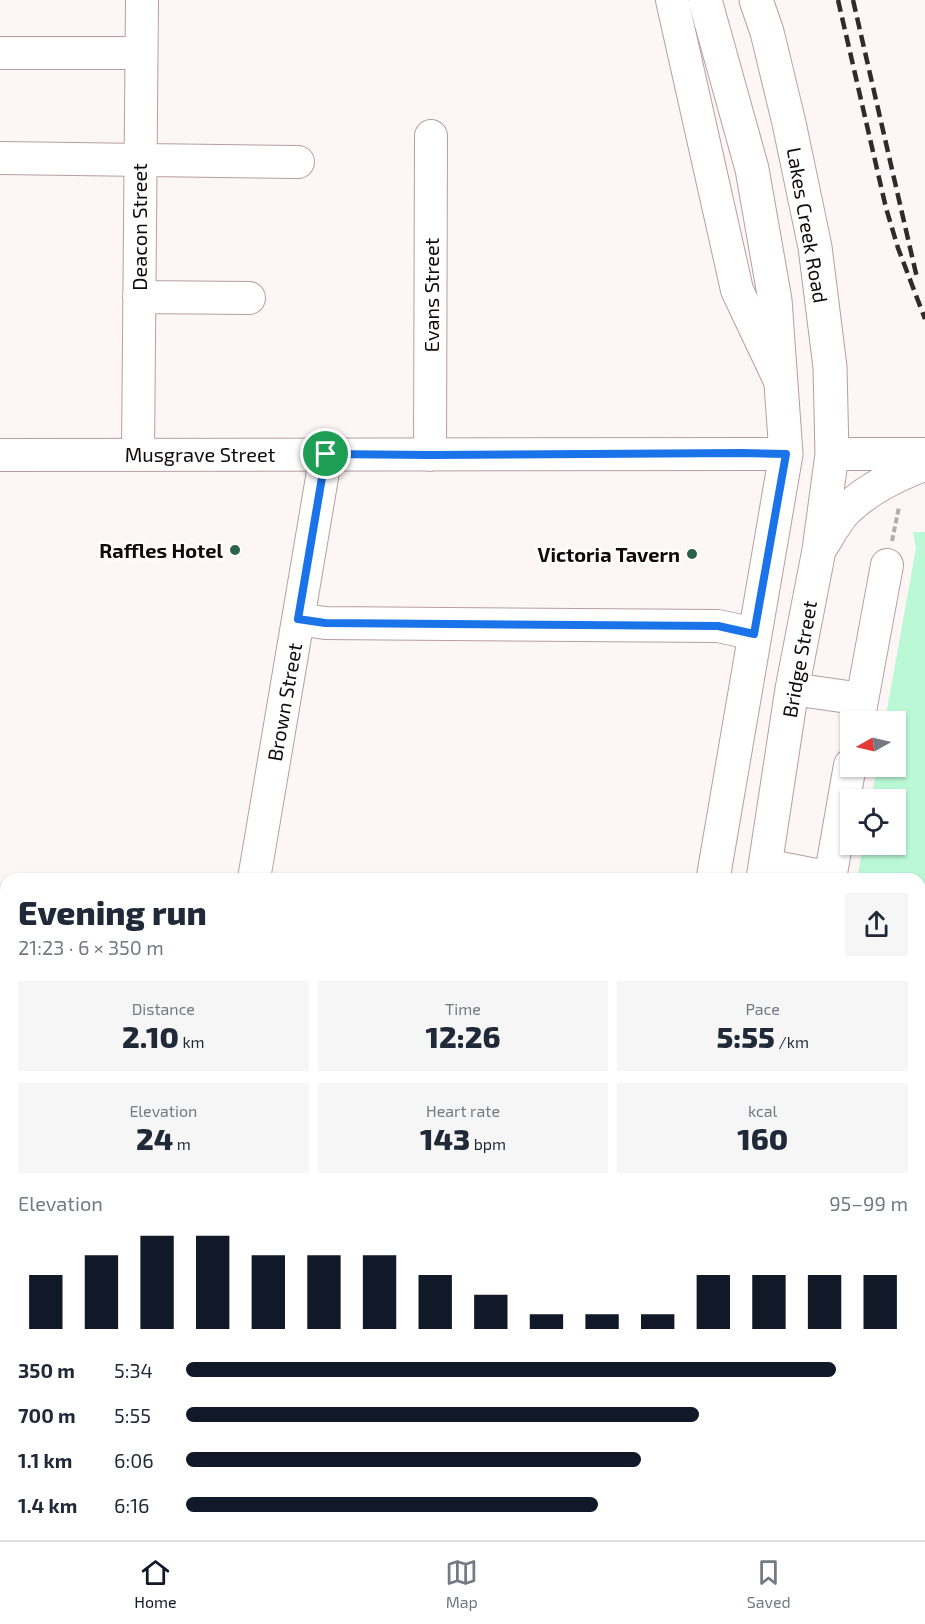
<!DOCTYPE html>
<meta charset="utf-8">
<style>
body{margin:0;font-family:"Exo 2",sans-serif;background:#f6f6f7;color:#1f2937;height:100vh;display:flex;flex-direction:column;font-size:22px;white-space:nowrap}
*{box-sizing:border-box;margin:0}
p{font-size:20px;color:#747a83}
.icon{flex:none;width:33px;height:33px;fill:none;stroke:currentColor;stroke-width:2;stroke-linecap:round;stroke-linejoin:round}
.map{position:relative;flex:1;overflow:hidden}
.sheet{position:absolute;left:0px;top:873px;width:926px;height:668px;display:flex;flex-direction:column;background:#fff;border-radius:18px 18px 0 0;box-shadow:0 2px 4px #0004}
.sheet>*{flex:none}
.needle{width:39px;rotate:262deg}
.fabs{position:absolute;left:840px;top:711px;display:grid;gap:12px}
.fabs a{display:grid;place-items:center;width:66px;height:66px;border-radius:0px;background:#fff;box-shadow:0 2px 4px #0004;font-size:30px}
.pin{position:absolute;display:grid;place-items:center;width:51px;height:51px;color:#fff;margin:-26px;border:3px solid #fff;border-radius:50%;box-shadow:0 2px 6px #0007}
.round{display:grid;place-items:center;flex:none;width:63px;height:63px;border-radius:0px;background:#f6f6f7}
.head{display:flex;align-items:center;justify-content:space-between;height:102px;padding:0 18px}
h1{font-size:33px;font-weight:800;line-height:45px}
.figures{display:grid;grid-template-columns:repeat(3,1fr);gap:9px;height:102px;padding:6px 18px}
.figures div{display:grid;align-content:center;border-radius:0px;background:#f6f6f7;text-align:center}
.figures b{font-size:30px;font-weight:800}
.figures small{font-size:16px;font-weight:400}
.figures p{font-size:16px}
.chart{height:168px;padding:12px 18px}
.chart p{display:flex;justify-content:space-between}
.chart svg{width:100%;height:108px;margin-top:6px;stroke:#111827;stroke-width:6}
ul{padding:0 18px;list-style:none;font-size:20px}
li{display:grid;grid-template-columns:96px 72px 1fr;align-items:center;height:45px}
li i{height:15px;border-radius:8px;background:#111827}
.tab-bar{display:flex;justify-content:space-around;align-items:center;height:84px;border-top:2px solid #e0e1e3;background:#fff;font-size:16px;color:#747a83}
.tab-bar a{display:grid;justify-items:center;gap:3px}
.tab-bar .current{color:#111827}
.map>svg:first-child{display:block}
</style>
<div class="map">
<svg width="925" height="1540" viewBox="0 0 925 1540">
<defs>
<pattern id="building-back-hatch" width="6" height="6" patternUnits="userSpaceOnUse" patternTransform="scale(1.5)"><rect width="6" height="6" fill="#8a7173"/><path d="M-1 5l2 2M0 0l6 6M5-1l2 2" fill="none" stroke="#6f5b5d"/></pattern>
</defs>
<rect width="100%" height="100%" fill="#fcf6f6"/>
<path fill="#baf8d6" d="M913,532H925V1321L920,1315V879H857L863,845L896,844V800L871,799L877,767L896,766V722L885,721L916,548Z
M665,1535L813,1534L819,1540H656Z"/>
<path fill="url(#building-back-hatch)" d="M0,1197L6,1200V1356H0Z"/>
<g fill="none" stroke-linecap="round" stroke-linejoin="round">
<defs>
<path id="minor" d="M672,0L737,290L780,381
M0,53H141
M0,158L298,162
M139,297L249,298
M138,454L142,0
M832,454H925
M0,455L786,454
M430,455L431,136
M298,619L325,623L718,626L755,634
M792,689L862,699
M858,722L887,565
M765,865L831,878
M254,879L326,454
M830,879L850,765
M920,1301L925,1302
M920,1369L925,1374
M0,1390H6
M137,1540L138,1534
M578,1540L579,1534
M609,1540L610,1534"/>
<path id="major" d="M705,0L752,169L775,300L786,454L713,879
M756,0L767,32L789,123L815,247L830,367L832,454L819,550L792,689L763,879
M823,544C830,532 837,519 847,509C869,488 897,475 925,464
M0,1032L6,1035
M0,1095L6,1097
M862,1534L868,1540
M903,1534L908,1540"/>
</defs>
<use href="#minor" stroke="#b89da0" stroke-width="34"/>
<use href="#major" stroke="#b89da0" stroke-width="35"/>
<path stroke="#b3adad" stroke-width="4" stroke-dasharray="6 3" stroke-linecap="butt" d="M892,541L899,507
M920,931L925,905
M920,974L925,975
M920,1067L925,1068
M920,1112L925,1109
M920,1464L925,1470
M695,1534L698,1540"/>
<use href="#minor" stroke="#fff" stroke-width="32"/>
<use href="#major" stroke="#fff" stroke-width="33"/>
<path stroke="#31292a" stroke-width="4.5" stroke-dasharray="12 6" stroke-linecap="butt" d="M838,0L886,208L898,248L925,319
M853,0L917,278"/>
</g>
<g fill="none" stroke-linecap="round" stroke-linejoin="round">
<defs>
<path id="route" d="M742,453L786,454L754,634L718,626L325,623L298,619L326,454L430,455Z"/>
</defs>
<use href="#route" stroke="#fff" stroke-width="12"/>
<use href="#route" stroke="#1a73e8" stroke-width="8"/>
</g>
<g fill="#2c6248" stroke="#fff" stroke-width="2">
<circle cx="235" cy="550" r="6"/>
<circle cx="692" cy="554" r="6"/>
</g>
<g text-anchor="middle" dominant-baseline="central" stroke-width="5" stroke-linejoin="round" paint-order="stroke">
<g font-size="20" fill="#120a0b" stroke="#fff">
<text transform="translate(808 225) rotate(80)">Lakes Creek Road</text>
<text transform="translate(139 227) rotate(-90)">Deacon Street</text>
<text transform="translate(431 295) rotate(-90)">Evans Street</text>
<text x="200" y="454">Musgrave Street</text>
<text transform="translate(799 659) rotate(-80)">Bridge Street</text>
<text transform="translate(284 702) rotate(-80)">Brown Street</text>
</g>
<g font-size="20" font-weight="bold" fill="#120a0b" stroke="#fff" text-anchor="end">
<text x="223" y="550">Raffles Hotel</text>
<text x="680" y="554">Victoria Tavern</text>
</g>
</g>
</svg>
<div class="fabs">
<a><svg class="needle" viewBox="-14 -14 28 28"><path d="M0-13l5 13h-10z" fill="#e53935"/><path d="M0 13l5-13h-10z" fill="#747a83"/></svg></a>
<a><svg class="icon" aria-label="locate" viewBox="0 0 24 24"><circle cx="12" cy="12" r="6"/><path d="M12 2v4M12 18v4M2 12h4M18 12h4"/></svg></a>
</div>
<div class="pin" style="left:326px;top:454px;background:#1e9e55"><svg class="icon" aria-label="arrive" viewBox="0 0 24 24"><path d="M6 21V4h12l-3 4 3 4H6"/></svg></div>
<section class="sheet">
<div class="head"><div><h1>Evening run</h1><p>21:23 · 6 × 350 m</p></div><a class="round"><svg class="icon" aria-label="share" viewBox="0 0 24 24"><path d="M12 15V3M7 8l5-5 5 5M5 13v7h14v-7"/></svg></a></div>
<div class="figures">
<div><p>Distance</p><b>2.10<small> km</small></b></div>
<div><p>Time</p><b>12:26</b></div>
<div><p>Pace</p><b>5:55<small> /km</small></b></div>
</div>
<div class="figures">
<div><p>Elevation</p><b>24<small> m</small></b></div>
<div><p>Heart rate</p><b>143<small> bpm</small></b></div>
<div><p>kcal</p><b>160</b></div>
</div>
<div class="chart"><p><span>Elevation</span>95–99 m</p>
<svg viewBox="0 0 160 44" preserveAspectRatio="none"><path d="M5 44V22M15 44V14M25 44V6M35 44V6M45 44V14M55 44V14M65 44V14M75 44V22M85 44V30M95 44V38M105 44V38M115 44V38M125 44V22M135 44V22M145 44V22M155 44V22"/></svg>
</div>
<ul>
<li><b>350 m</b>5:34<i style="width:90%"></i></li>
<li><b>700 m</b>5:55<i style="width:71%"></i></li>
<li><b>1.1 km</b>6:06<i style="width:63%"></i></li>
<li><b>1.4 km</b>6:16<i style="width:57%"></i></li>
</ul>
</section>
</div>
<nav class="tab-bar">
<a class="current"><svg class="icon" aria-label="home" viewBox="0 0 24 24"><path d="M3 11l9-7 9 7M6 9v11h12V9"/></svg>Home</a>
<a><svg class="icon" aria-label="map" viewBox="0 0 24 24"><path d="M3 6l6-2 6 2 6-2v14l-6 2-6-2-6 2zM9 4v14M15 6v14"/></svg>Map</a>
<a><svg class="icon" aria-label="saved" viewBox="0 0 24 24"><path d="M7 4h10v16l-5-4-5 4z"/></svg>Saved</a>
</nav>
